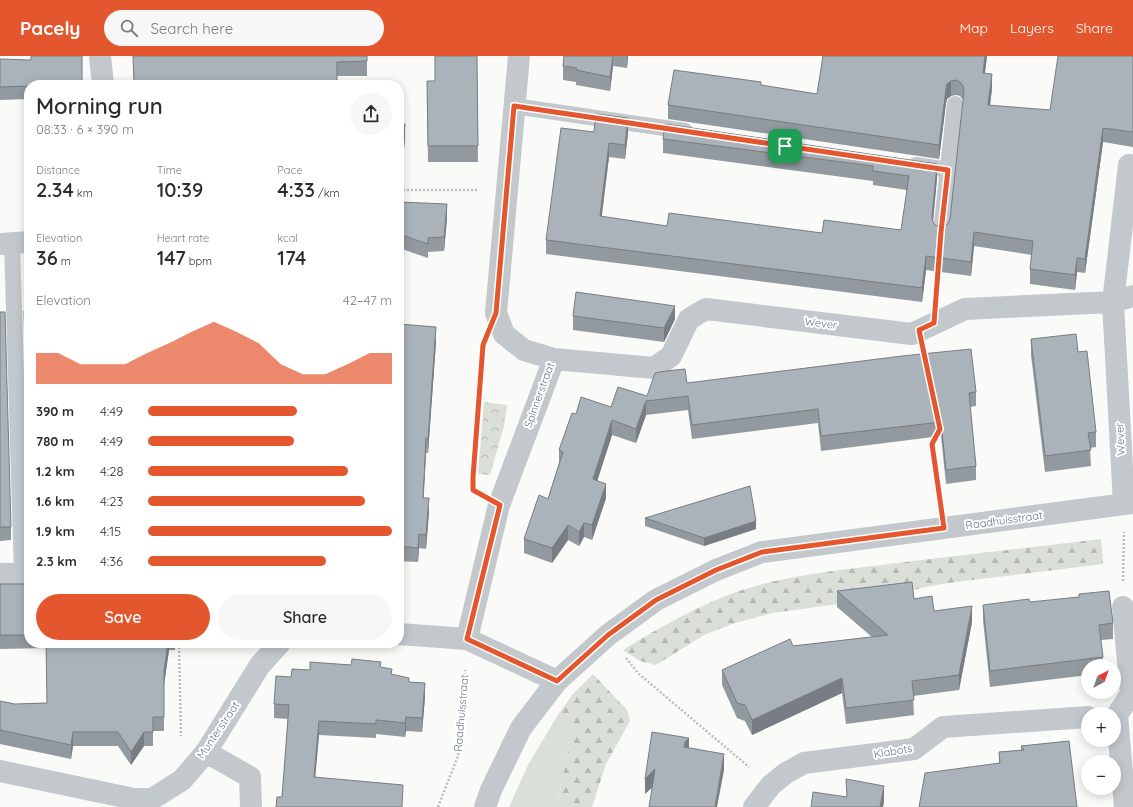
<!DOCTYPE html>
<meta charset="utf-8">
<style>
body{margin:0;font-family:Quicksand,sans-serif;background:#f7f7f7;color:#2b2b33;height:100vh;display:flex;flex-direction:column;font-size:15px;white-space:nowrap}
*{box-sizing:border-box;margin:0}
p{font-size:13px;color:#7c7c81}
.icon{flex:none;width:22px;height:22px;fill:none;stroke:currentColor;stroke-width:2;stroke-linecap:round;stroke-linejoin:round}
.map{position:relative;flex:1;overflow:hidden}
.sheet{position:absolute;left:24px;top:24px;width:380px;height:568px;display:flex;flex-direction:column;background:#fff;border-radius:16px;box-shadow:0 2px 10px #0003}
.sheet>*{flex:none}
.needle{width:26px;rotate:41deg}
.controls{position:absolute;left:1081px;top:603px;display:grid;gap:8px}
.controls a{display:grid;place-items:center;width:40px;height:40px;border-radius:50%;background:#fff;box-shadow:0 2px 10px #0003;font-size:20px}
.pin{position:absolute;display:grid;place-items:center;width:34px;height:34px;color:#fff;margin:-17px;border-radius:8px;box-shadow:0 2px 6px #0006}
.round{display:grid;place-items:center;flex:none;width:42px;height:42px;border-radius:21px;background:#f7f7f7}
.head{display:flex;align-items:center;justify-content:space-between;height:68px;padding:0 12px}
h1{font-size:22px;font-weight:600;line-height:30px}
.figures{display:grid;grid-template-columns:repeat(3,1fr);gap:6px;height:68px;padding:4px 12px}
.figures div{display:grid;align-content:center}
.figures b{font-size:20px;font-weight:600}
.figures small{font-size:11px;font-weight:400}
.figures p{font-size:11px}
.chart{height:112px;padding:8px 12px}
.chart p{display:flex;justify-content:space-between}
.chart svg{width:100%;height:72px;margin-top:4px;fill:#e4572e;opacity:.7}
.action{display:flex;gap:8px;margin-top:auto;padding:8px 12px}
.action a{flex:1;height:46px;border-radius:24px;background:#e4572e;color:#fff;font-size:16px;font-weight:600;line-height:46px;text-align:center}
.action a+a{background:#f7f7f7;color:#2b2b33}
ul{padding:0 12px;list-style:none;font-size:13px}
li{display:grid;grid-template-columns:64px 48px 1fr;align-items:center;height:30px}
li i{height:10px;border-radius:5px;background:#e4572e}
header{display:flex;align-items:center;gap:24px;box-sizing:border-box;height:56px;padding:0 20px;background:#e4572e;color:#fff}
header strong{font-size:19px}
nav{display:flex;gap:22px;margin-inline-start:auto;font-size:14px}
.search{width:280px;height:36px;background:#f7f7f7;display:flex;align-items:center;gap:10px;box-sizing:border-box;padding:0 14px;border-radius:22px;color:#7c7c81;font-size:15px}
.map>svg:first-child{display:block}
</style>
<header>
<strong>Pacely</strong>
<div class="search"><svg class="icon" aria-label="search" viewBox="0 0 24 24"><circle cx="10" cy="10" r="6"/><path d="M15 15l6 6"/></svg>Search here</div>
<nav><a>Map</a><a>Layers</a><a>Share</a></nav>
</header>
<div class="map">
<svg width="1133" height="751" viewBox="0 0 1133 751">
<defs>
<pattern id="forest-firs" width="22" height="20" patternUnits="userSpaceOnUse"><rect width="22" height="20" fill="#dadfd7"/><path d="M5 1l3.5 6h-7zM16 11l3.5 6h-7z" fill="#b4b9b4"/></pattern>
<pattern id="park-crowns" width="20" height="18" patternUnits="userSpaceOnUse"><rect width="20" height="18" fill="#dadfd7"/><path d="M2 6a3 3 0 1 1 6 0M12 15a3 3 0 1 1 6 0" fill="none" stroke="#b4b9b4"/></pattern>
</defs>
<rect width="100%" height="100%" fill="#fafaf8"/>
<path fill="#dadfd7" d="M556,662L566,671L571,679L557,751H509L528,709Z"/>
<path fill="url(#forest-firs)" d="M1101,483L1103,508L948,527L925,531L891,541L772,557L735,567L704,579L656,609L640,605L623,594C660,571 699,549 739,535C790,518 844,514 897,507C965,499 1033,491 1101,483Z
M593,618L627,654L630,665L606,708L592,751H557L571,679L566,671L556,662L572,639Z"/>
<path fill="url(#park-crowns)" d="M484,346L507,349L504,370L490,419L478,418Z"/>
<g fill="none" stroke-linecap="round" stroke-linejoin="round">
<path stroke="#bbbfc2" stroke-width="2.5" stroke-dasharray="2 2" stroke-linecap="butt" d="M399,134H479
M936,236L938,213
M937,378L932,388L940,445
M473,434L483,297
M1123,525L1124,476
M179,587L181,680
M626,602L639,618L749,711
M438,751L458,700L465,614"/>
<path stroke="#c3c8cc" stroke-width="16" d="M514,50L685,75
M916,109L948,114
M941,176L955,48
M12,187L22,518"/>
<path stroke="#c3c8cc" stroke-width="22" d="M100,0L103,29
M0,188L29,186
M554,303L654,312L671,300L689,263L706,253L912,278L965,253L1113,246L1133,240
M1124,448L1113,246L1129,109
M0,518H29
M1123,551L1131,638L1117,659L1125,751
M399,578L467,583L557,625
M467,583L499,449L554,303L524,294L504,278L496,257L519,0
M206,696L250,721L251,751
M0,715L134,743H152L182,724L206,696L260,609L280,587
M754,751L771,729L786,717L804,707L914,693L943,671L1088,661"/>
<path stroke="#c3c8cc" stroke-width="22" d="M485,751L491,734L521,672L557,625L608,579L656,544L716,514L762,496L1133,447"/>
</g>
<path fill="#929a9f" d="M367,0V20H337L133,29Z
M477,0L478,106H428L427,41L435,25Z
M564,0H628L627,12L613,10L610,35L576,29V26L563,24V10Z
M821,0H987L985,17L992,32L990,50L1050,54L1133,0V91L1103,86L1085,217L1077,216L1075,234L1030,228V213L1032,199L974,190L971,220L926,214L922,246L546,198V184L594,76L628,77L625,103L609,101L601,161L667,170L822,177L901,174L907,134L873,129V125L663,97V83L665,68L937,122L933,166L935,169L940,171L945,170L948,168L950,163L963,44L960,40L956,39L951,40L947,43L946,47L939,103L668,63V49L761,29L817,38L823,0Z
M0,3L29,29V43L0,44Z
M399,68L405,82L399,146L447,162L444,195L428,196V202L399,192Z
M24,255H29V435L24,269Z
M0,256L11,471V484L0,485Z
M573,260L675,263L664,286L573,274Z
M399,268L436,286L428,397H426L423,442L429,456L426,493L419,492L418,506L399,505Z
M1031,283L1078,296L1096,376V391L1090,392L1091,410L1045,416L1031,299Z
M687,327L976,336V350L970,351L976,410V424L946,428L941,380L821,395L818,367L692,383L688,354L646,359L636,387L612,379L597,425L606,442L592,484L584,481L579,490L568,484L552,507L524,497V483L548,443L559,407V394L576,358L611,351L647,340Z
M645,462L756,473L704,490L645,470Z
M0,528H29V587H175V594H169L164,629V675H153V690H144L131,709L118,690H73L71,703L0,688V645L15,648L47,647L46,592L0,593Z
M837,535L914,543L934,555L972,566L959,634L913,640L914,659L846,668L842,637L752,679L745,665L737,662L722,629V614L793,590L872,581L837,551Z
M1030,546L1113,567V583L1101,584L1103,601V610H1088V619L990,631L983,564V549Z
M381,612L392,618L409,626L425,641L422,676L406,675L405,681L376,678V682L319,679L315,721L402,751L282,741L288,663L274,662V648L291,621L310,614Z
M1069,685L999,707V696L1021,694V690Z"/>
<path fill="#777d82" d="M613,0V10L610,35V21Z
M627,0H628L627,12Z
M985,0H987L983,31V17Z
M992,18V32L988,64V49Z
M951,25V40L947,43L946,47L939,103V89L946,33L947,28Z
M628,62V77L625,103V89Z
M405,68V82L399,147V133Z
M1103,72V86L1085,217V203Z
M609,87V101L600,175V160Z
M937,108V122L932,175V161Z
M447,148V162L444,195V181Z
M974,176V190L971,220V206Z
M926,200V214L922,246V232Z
M1077,202V216L1075,234V219Z
M675,250V263L664,286V272Z
M436,271V286L428,397V383Z
M646,345V359L636,387V373Z
M612,364V379L593,438V423Z
M426,382V397L423,456V442Z
M606,428V442L592,484V469Z
M429,442V456L426,493V479Z
M756,465V473L704,490V482Z
M584,467V481L579,490V476Z
M568,469V484L552,507V492Z
M419,478V492L418,506V492Z
M972,550V566L959,634V619Z
M168,587H169V594L164,629V615Z
M842,622V637L752,679V664Z
M425,627V641L422,676V662Z
M406,661V675L405,681V667Z
M319,665V679L314,735V721Z
M73,676V690L71,703V689Z
M144,676V690L131,709V696Z
M689,682V698L684,691L685,686Z
M724,698V714L717,751H715Z
M655,713V729L645,738V723Z
M884,730V746L883,751H880Z"/>
<path fill="#aab3b9" stroke="#777d82" d="M31,0H82V29H29V30L0,31V3L31,4Z
M133,0H367V5L337,6V29H134Z
M435,0H477L478,90H428L427,25H435Z
M564,0H613L610,21L576,14L577,12L563,10Z
M823,0H985L983,17L992,18L988,49L1050,54L1058,0H1133V76L1103,72L1085,203L1077,202L1075,219L1030,213L1033,185L974,176L971,206L926,200L922,232L546,184L561,72L594,76L596,58L628,62L625,89L609,87L600,160L667,170L669,157L822,177L824,164L901,174L909,120L873,115V110L663,83L665,68L937,108L932,161L933,166L935,169L940,171L945,170L948,168L950,163L964,35L963,30L960,26L956,24L951,25L947,28L946,33L939,89L668,49L674,14L761,26V29L817,38Z
M399,68H405L399,133Z
M399,146L447,148L444,181L428,182V188L399,178Z
M576,236L675,250L664,272L573,260Z
M24,255H29V422Z
M0,256H5L11,471H0Z
M399,268L436,271L428,383L426,382L423,442H429L426,479L419,478L418,492L399,490Z
M1076,278L1078,296L1087,295L1096,376L1088,377L1091,394L1045,400L1031,283Z
M971,293L976,336L969,337L976,410L946,414L941,366L821,380L818,353L692,369L688,340L646,345L636,373L612,364L593,423L606,428L592,469L584,467L579,476L568,469L552,492L524,483L539,439L548,443L563,396L559,394L572,357L576,358L581,341L611,351L618,331L647,340L655,317L666,315L685,313L687,327L902,300Z
M750,430L756,465L704,482L645,462Z
M912,526L914,543L932,540L934,555L972,550L959,619L912,625L914,644L846,652L842,622L752,664L745,649L737,647L722,614L790,583L793,590L888,579L837,535Z
M0,528H29V579H0Z
M1109,535L1113,567L1099,569L1103,601L990,615L983,549L1029,543L1030,546L1079,541V538Z
M46,587H168L164,615V661H153V676H144L131,696L118,676H73L71,689L0,674V645L15,648L47,647Z
M352,603L381,606L380,611L392,613L391,618L409,622V626L425,627L422,662L406,661L405,667L376,664V668L319,665L314,721L403,729L402,751H276L277,741H282L289,649L274,648L276,620L291,621L292,613L310,614V606L351,609Z
M652,676L689,682L685,686L684,691L724,698L715,751H649L655,713L645,723Z
M1069,685L1077,751H919L925,717L1000,707L999,696L1024,694L1021,690Z
M846,723L884,730L880,751H811L813,736L847,741Z"/>
<g fill="none" stroke-linecap="round" stroke-linejoin="round">
<defs>
<path id="route" d="M514,50L948,114L941,176L934,267L919,274L940,373L932,388L944,472L762,496L716,514L656,544L608,579L557,625L467,583L500,449L473,434V421L483,289L496,257Z"/>
</defs>
<use href="#route" stroke="#fff" stroke-width="8"/>
<use href="#route" stroke="#e4572e" stroke-width="5"/>
</g>
<g text-anchor="middle" dominant-baseline="central" stroke-width="4" stroke-linejoin="round" paint-order="stroke">
<g font-size="11" fill="#657683" stroke="#fff">
<text transform="translate(821 267) rotate(7)">Wever</text>
<text transform="translate(539 339) rotate(-70)">Spinnerstraat</text>
<text transform="translate(1120 383) rotate(-93)">Wever</text>
<text transform="translate(1004 464) rotate(-8)">Raadhuisstraat</text>
<text transform="translate(461 657) rotate(-85)">Raadhuisstraat</text>
<text transform="translate(218 674) rotate(-56)">Munterstraat</text>
<text transform="translate(893 695) rotate(-10)">Klabots</text>
</g>
</g>
</svg>
<div class="controls">
<a><svg class="needle" viewBox="-14 -14 28 28"><path d="M0-13l5 13h-10z" fill="#e53935"/><path d="M0 13l5-13h-10z" fill="#7c7c81"/></svg></a>
<a>+</a>
<a>−</a>
</div>
<div class="pin" style="left:785px;top:90px;background:#1e9e55"><svg class="icon" aria-label="arrive" viewBox="0 0 24 24"><path d="M6 21V4h12l-3 4 3 4H6"/></svg></div>
<section class="sheet">
<div class="head"><div><h1>Morning run</h1><p>08:33 · 6 × 390 m</p></div><a class="round"><svg class="icon" aria-label="share" viewBox="0 0 24 24"><path d="M12 15V3M7 8l5-5 5 5M5 13v7h14v-7"/></svg></a></div>
<div class="figures">
<div><p>Distance</p><b>2.34<small> km</small></b></div>
<div><p>Time</p><b>10:39</b></div>
<div><p>Pace</p><b>4:33<small> /km</small></b></div>
</div>
<div class="figures">
<div><p>Elevation</p><b>36<small> m</small></b></div>
<div><p>Heart rate</p><b>147<small> bpm</small></b></div>
<div><p>kcal</p><b>174</b></div>
</div>
<div class="chart"><p><span>Elevation</span>42–47 m</p>
<svg viewBox="0 0 160 44" preserveAspectRatio="none"><path d="M0 44V25L10 25L20 32L30 32L40 32L50 25L60 19L70 12L80 6L90 12L100 19L110 32L120 38L130 38L140 32L150 25L160 25V44z"/></svg>
</div>
<ul>
<li><b>390 m</b>4:49<i style="width:61%"></i></li>
<li><b>780 m</b>4:49<i style="width:60%"></i></li>
<li><b>1.2 km</b>4:28<i style="width:82%"></i></li>
<li><b>1.6 km</b>4:23<i style="width:89%"></i></li>
<li><b>1.9 km</b>4:15<i style="width:100%"></i></li>
<li><b>2.3 km</b>4:36<i style="width:73%"></i></li>
</ul>
<div class="action"><a>Save</a><a>Share</a></div>
</section>
</div>
